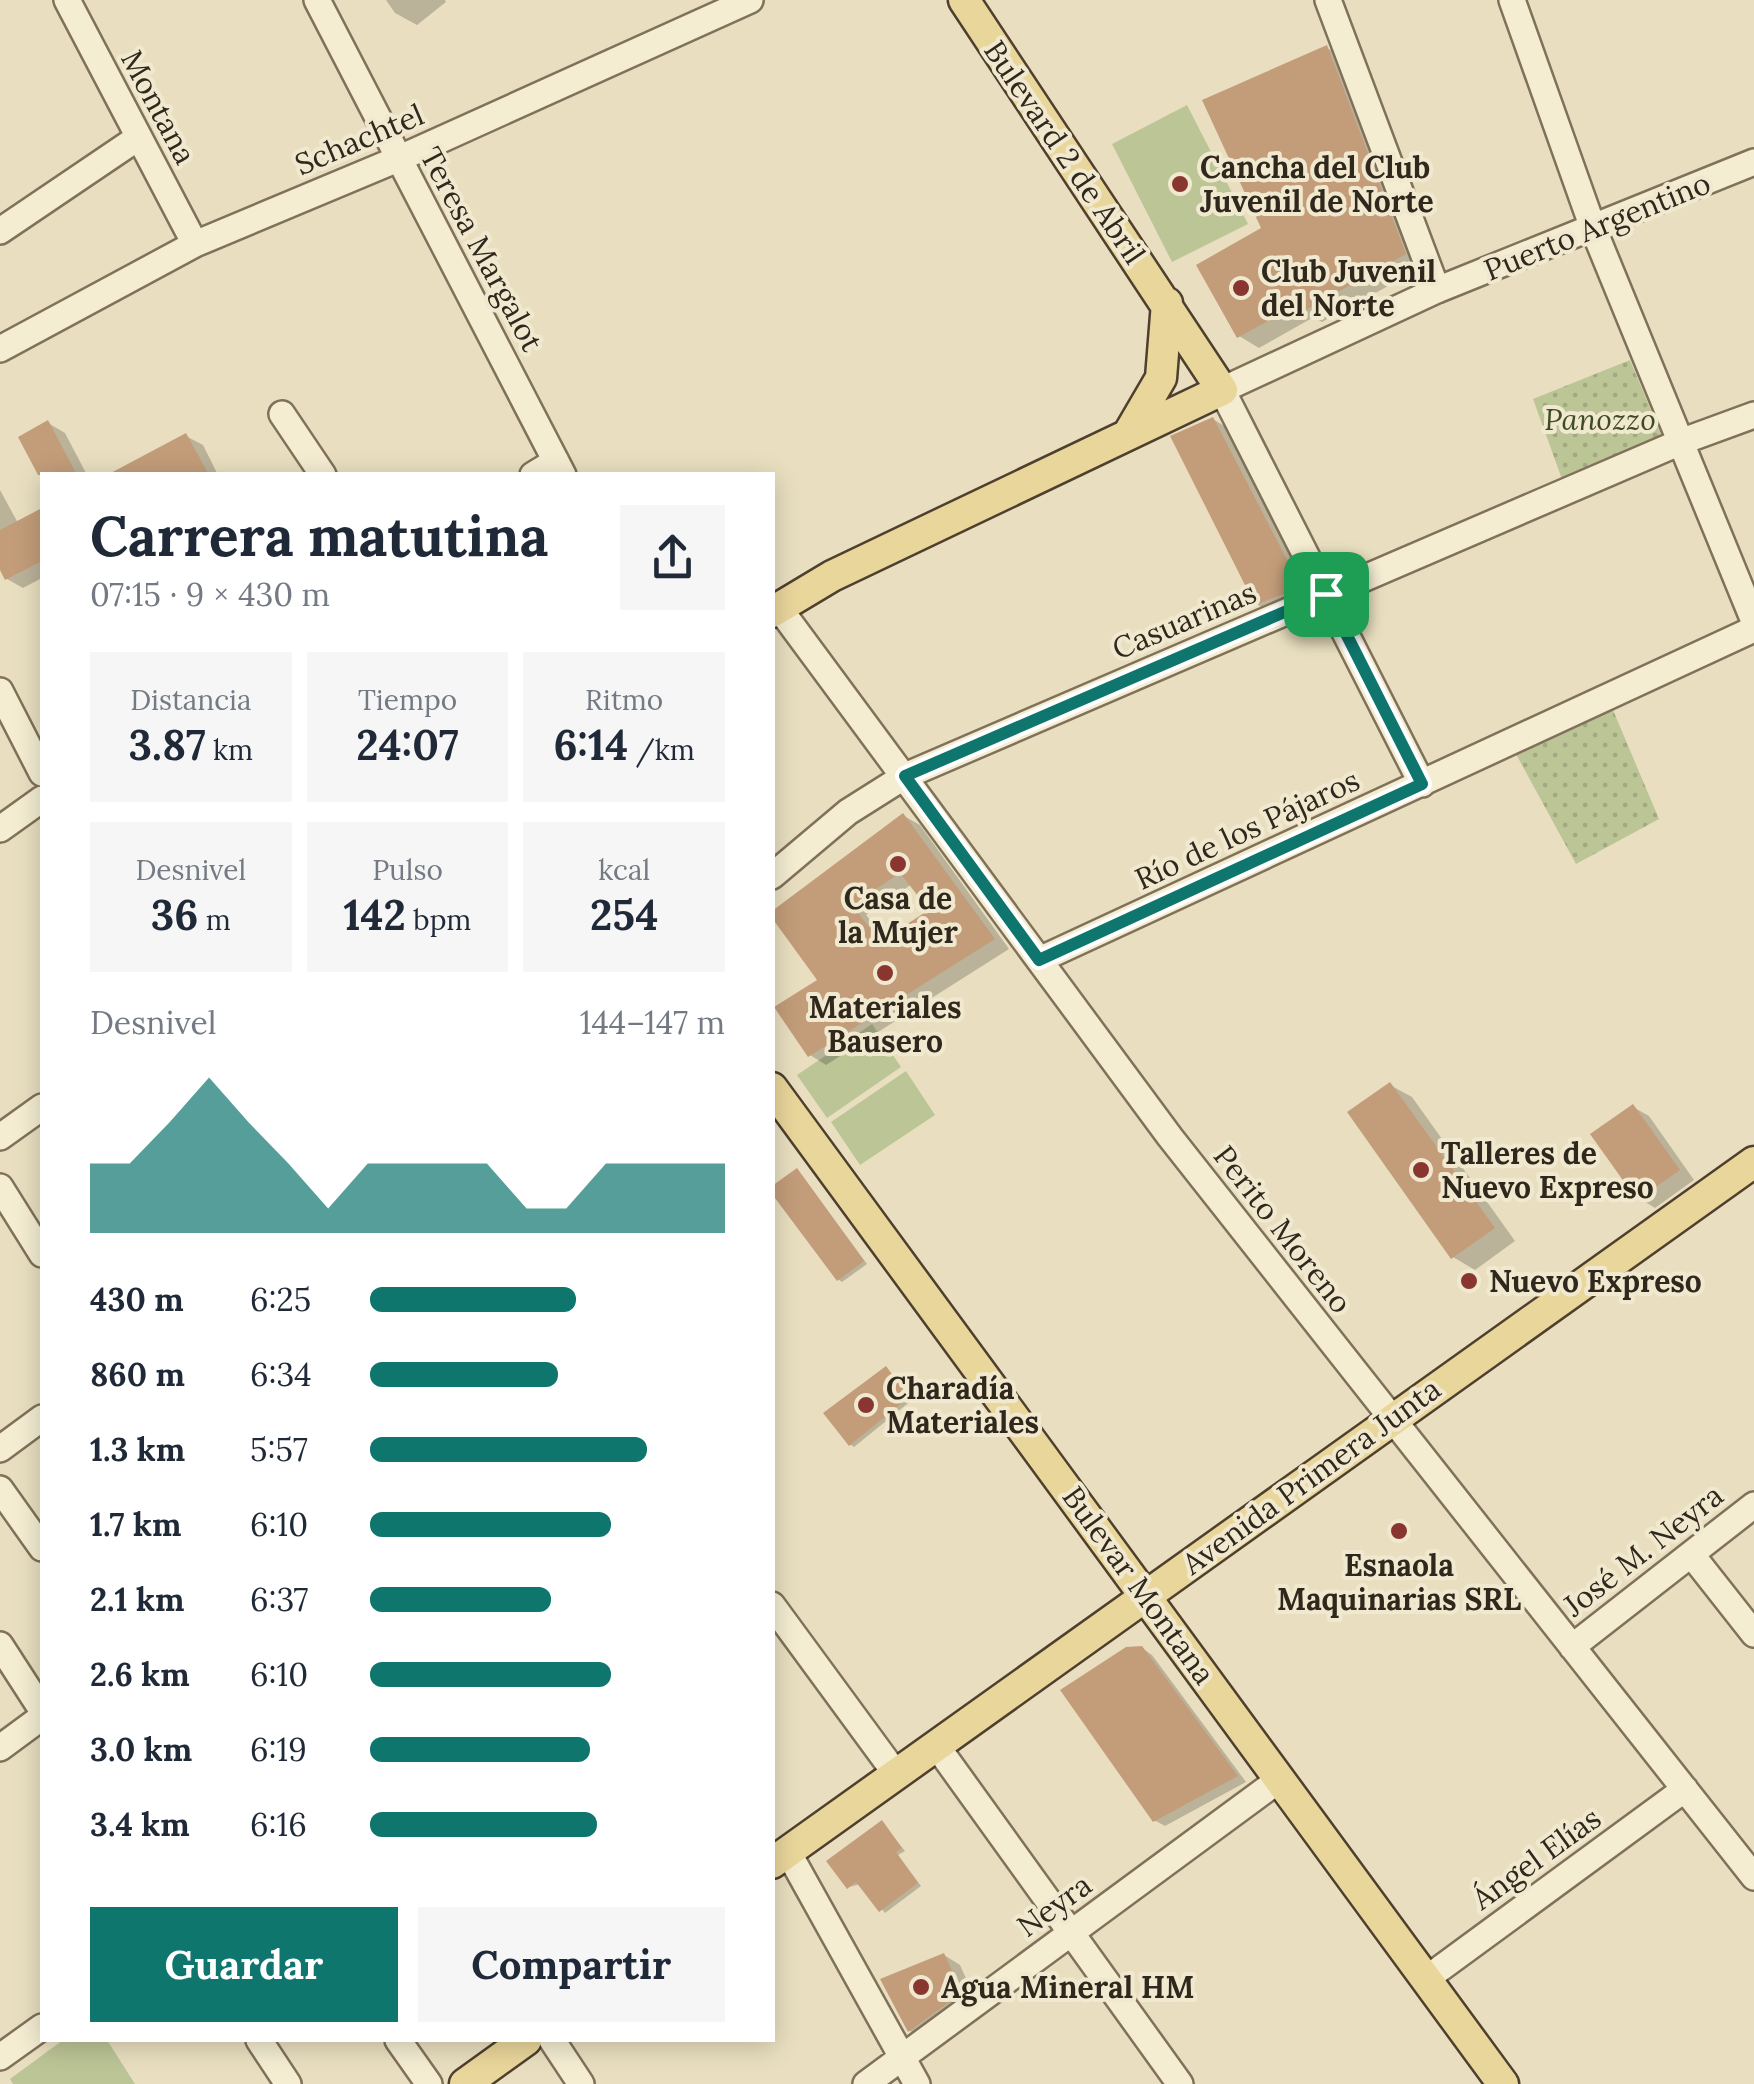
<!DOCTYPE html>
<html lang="es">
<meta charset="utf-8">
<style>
body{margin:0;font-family:Lora,serif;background:#f6f6f7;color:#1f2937;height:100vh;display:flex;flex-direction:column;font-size:38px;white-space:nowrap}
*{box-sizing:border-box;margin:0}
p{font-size:32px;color:#747a83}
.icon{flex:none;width:55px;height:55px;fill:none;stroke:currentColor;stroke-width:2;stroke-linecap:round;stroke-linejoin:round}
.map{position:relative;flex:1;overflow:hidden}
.side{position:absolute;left:40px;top:472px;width:735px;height:1570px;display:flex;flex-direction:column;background:#fff;border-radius:0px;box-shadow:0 5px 25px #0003}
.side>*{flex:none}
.pin{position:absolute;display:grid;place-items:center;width:85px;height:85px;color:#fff;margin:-42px;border-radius:20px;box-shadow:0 5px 15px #0006}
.round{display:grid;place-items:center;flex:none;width:105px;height:105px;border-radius:0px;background:#f6f6f7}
.head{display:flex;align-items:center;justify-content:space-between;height:170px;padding:0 50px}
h1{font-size:55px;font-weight:700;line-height:75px}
.stats{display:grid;grid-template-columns:repeat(3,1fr);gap:15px;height:170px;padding:10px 50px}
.stats div{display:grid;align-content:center;border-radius:0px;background:#f6f6f7;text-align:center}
.stats b{font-size:42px;font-weight:700}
.stats small{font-size:28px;font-weight:400}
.stats p{font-size:28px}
.chart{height:280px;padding:20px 50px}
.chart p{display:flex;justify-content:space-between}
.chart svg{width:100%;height:180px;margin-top:10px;fill:#0f766e;opacity:.7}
.action{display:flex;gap:20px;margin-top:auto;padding:20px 50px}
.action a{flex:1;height:115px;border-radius:0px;background:#0f766e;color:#fff;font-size:40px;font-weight:700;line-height:115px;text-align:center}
.action a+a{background:#f6f6f7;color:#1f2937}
ul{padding:0 50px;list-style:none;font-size:32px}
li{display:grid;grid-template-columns:160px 120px 1fr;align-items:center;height:75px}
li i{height:25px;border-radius:12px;background:#0f766e}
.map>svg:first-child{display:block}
</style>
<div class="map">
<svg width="1754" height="2084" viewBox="0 0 1754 2084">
<defs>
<pattern id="grass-dots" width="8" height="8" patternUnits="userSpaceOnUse" patternTransform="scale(2.5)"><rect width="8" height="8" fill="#bcc596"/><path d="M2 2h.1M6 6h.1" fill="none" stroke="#a2a981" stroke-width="1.8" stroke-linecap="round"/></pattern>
</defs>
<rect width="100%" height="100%" fill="#e9dfc0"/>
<path fill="url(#grass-dots)" d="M1630,360L1663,439L1563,482L1533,399Z
M1613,710L1659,819L1576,864L1516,754Z"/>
<path fill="#bcc596" d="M1187,105L1248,224L1172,262L1112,144Z
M872,1024L901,1067L827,1118L797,1075Z
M906,1071L935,1115L860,1165L831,1122Z
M63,2040H107L135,2084H13L10,2079Z"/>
<path fill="#0003" fill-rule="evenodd" d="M386,0H445L446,2L417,25L395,13Z
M1327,48L1347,59L1425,266L1322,322L1314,317L1259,348L1239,336L1265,230Z
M1213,419L1229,429L1316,596L1273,613L1256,604Z
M48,423L65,433L87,475L42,478L21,438Z
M186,436L203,445L218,475H112Z
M0,490L18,523L42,510V578L23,588L7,579L0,565Z
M904,816L920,825L1009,949L826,1065L810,1055L821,981L773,914ZM912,884L933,911L886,940L866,915Z
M1390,1085L1412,1097L1515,1241L1475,1270L1453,1257Z
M1633,1107L1649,1116L1694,1180L1655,1208L1639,1198Z
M801,1174L867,1264L842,1282L838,1279Z
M886,1369L912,1400L854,1447L850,1444Z
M1142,1648L1152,1655L1246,1782L1165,1826L1154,1820Z
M882,1823L905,1851L898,1855L921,1886L885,1913L861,1884L849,1887Z
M944,1955L960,1965L977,2003L926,2040L910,2031L883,1980Z"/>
<path fill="#c39d7a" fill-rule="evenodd" d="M1327,45L1406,254L1300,313L1297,305L1237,338L1196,265L1261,228L1202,100Z
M1213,417L1301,587L1255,605L1170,436Z
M48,420L77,475H38L18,437Z
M186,433L209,475H107Z
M42,508V561L5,580L0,570V530Z
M903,813L995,939L808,1057L774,1007L817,980L772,918V911ZM900,873L929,910L880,941L852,905Z
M1390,1082L1495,1228L1451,1259L1347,1112Z
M1633,1104L1680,1170L1637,1200L1590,1134Z
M797,1168L864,1261L837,1281L772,1194V1186Z
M886,1366L909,1397L849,1446L823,1413Z
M1142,1646L1238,1776L1153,1822L1060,1690L1126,1647Z
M882,1820L902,1848L896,1852L918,1883L879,1912L856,1882L847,1889L826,1861Z
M944,1953L962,1993L908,2032L880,1979Z"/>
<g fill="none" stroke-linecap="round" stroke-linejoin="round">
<defs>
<path id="minor" d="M67,0L195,244
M317,0L563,475
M1328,0L1437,290
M1512,0L1593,228L1754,621
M0,231L139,137
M0,349L195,244L398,159L750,0
M282,414L323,475
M533,475L556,461
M779,608L1170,1137L1754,1877
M0,691L42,773
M1422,784L1222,390L1437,290L1754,162
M0,829L42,799
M772,876L848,812L905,776L1683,441L1754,415
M1039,960L1754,629
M0,1137L42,1107
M0,1187L42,1254
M0,1449L42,1418
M0,1489L42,1548
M1691,1554L1754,1634
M772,1605L896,1774
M0,1645L42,1710
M1572,1647L1754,1505
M936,1745L1180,2084
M0,1748L42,1717
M788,1852L917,2084
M1426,1979L1685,1789
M259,2040L288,2084
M398,2040L429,2084
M552,2040L581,2084
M0,2057L42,2027
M866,2084L1280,1779"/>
<path id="major" d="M1130,431L1161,378L1167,303
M772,612L832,576L1222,390L964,0
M772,1088L1503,2084
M772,1863L1754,1162
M465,2084L526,2040"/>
</defs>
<use href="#minor" stroke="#80715a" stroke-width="30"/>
<use href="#major" stroke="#4e3f2e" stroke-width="35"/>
<use href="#minor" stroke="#f4edd2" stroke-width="25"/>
<use href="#major" stroke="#e9d69b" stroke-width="30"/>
</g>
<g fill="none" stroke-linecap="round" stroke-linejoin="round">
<defs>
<path id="route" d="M1326,594L1422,784L1039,960L905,776Z"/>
</defs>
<use href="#route" stroke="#fff" stroke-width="20"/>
<use href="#route" stroke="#0f766e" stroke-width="12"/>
</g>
<g fill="#893630" stroke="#f1e9cf" stroke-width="4">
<circle cx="1180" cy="184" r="10"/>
<circle cx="1241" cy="288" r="10"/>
<circle cx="898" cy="864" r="10"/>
<circle cx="885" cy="973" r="10"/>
<circle cx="1421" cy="1170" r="10"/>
<circle cx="1469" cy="1281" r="10"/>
<circle cx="866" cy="1405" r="10"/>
<circle cx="1399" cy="1531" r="10"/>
<circle cx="921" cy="1987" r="10"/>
</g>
<g text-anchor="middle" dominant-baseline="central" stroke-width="8" stroke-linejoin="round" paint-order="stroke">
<g font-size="30" fill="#31281d" stroke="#f1e9cf">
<text transform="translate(159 107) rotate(62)">Montana</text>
<text transform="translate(359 139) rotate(-23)">Schachtel</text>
<text transform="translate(1065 152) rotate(56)">Bulevard 2 de Abril</text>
<text transform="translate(1597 226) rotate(-22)">Puerto Argentino</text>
<text transform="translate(482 249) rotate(62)">Teresa Margalot</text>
<text transform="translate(1184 620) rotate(-23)">Casuarinas</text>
<text transform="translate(1247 829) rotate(-25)">Río de los Pájaros</text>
<text transform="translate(1283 1229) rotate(52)">Perito Moreno</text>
<text transform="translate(1311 1476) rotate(-36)">Avenida Primera Junta</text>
<text transform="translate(1643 1550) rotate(-38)">José M. Neyra</text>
<text transform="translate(1139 1585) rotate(54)">Bulevar Montana</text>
<text transform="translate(1536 1858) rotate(-36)">Ángel Elías</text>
<text transform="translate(1054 1905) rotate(-36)">Neyra</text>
</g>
<g font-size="30" font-weight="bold" fill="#31281d" stroke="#f1e9cf" text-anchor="start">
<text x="1200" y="167">Cancha del Club<tspan x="1200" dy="34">Juvenil de Norte</tspan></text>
<text x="1261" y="271">Club Juvenil<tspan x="1261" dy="34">del Norte</tspan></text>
<text x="898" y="898" text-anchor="middle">Casa de<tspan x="898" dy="34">la Mujer</tspan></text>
<text x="885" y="1007" text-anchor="middle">Materiales<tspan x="885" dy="34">Bausero</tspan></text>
<text x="1441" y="1153">Talleres de<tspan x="1441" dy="34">Nuevo Expreso</tspan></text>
<text x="1489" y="1281">Nuevo Expreso</text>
<text x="886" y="1388">Charadía<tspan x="886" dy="34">Materiales</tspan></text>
<text x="1399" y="1565" text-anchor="middle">Esnaola<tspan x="1399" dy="34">Maquinarias SRL</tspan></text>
<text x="941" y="1987">Agua Mineral HM</text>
</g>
<g font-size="30" font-style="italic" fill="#3f4b25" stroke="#f1e9cf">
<text x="1600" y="419">Panozzo</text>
</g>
</g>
</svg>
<div class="pin" style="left:1326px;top:594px;background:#1e9e55"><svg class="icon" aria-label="arrive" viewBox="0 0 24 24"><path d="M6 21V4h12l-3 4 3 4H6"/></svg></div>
<section class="side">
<div class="head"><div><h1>Carrera matutina</h1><p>07:15 · 9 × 430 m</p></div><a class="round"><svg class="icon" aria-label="share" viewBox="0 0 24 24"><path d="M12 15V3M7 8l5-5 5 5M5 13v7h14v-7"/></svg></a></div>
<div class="stats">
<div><p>Distancia</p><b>3.87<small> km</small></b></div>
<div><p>Tiempo</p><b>24:07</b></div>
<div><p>Ritmo</p><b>6:14<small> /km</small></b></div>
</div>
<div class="stats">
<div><p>Desnivel</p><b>36<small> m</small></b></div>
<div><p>Pulso</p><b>142<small> bpm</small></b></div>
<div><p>kcal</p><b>254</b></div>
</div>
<div class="chart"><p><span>Desnivel</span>144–147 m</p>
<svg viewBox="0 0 160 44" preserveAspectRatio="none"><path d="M0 44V27L10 27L20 17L30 6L40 17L50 27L60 38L70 27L80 27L90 27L100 27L110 38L120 38L130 27L140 27L150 27L160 27V44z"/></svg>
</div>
<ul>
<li><b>430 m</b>6:25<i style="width:58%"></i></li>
<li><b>860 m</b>6:34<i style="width:53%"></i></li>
<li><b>1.3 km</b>5:57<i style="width:78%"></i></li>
<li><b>1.7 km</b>6:10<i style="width:68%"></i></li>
<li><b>2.1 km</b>6:37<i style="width:51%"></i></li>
<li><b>2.6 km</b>6:10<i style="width:68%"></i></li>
<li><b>3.0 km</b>6:19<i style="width:62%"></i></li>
<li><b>3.4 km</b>6:16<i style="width:64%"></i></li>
</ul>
<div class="action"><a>Guardar</a><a>Compartir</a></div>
</section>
</div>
